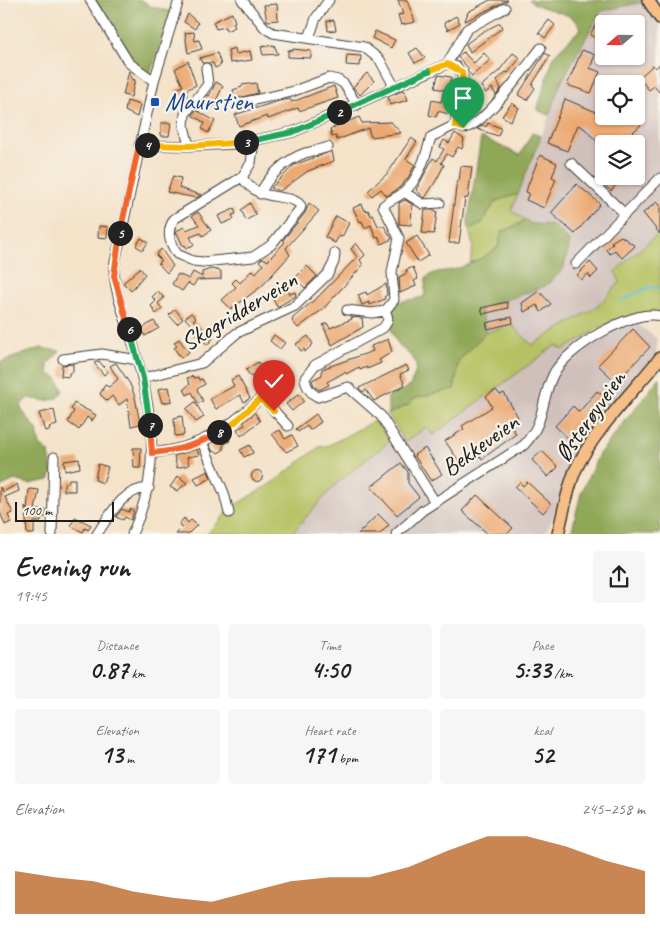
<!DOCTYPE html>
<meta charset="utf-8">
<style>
body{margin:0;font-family:Caveat,sans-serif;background:#f6f6f6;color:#222;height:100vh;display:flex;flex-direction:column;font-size:19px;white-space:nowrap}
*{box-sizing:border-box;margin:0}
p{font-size:16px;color:#767676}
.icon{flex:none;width:28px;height:28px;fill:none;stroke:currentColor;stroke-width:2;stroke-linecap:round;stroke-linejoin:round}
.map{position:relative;height:534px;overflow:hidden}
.drawer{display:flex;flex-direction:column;background:#fff;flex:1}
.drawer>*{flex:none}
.needle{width:32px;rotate:250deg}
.buttons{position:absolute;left:595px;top:15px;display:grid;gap:10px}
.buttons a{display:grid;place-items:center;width:50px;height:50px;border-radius:5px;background:#fff;box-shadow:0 1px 4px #0004;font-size:25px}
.scale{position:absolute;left:15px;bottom:12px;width:99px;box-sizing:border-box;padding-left:5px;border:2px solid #1c1c1c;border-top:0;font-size:14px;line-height:18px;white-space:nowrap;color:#1c1c1c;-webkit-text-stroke:4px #f7f3e8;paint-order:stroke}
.pin{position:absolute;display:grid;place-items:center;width:42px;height:42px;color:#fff;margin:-51px -21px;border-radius:50% 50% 50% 0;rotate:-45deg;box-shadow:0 0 5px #0007}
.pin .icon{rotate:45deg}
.km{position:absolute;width:25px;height:25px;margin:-12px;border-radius:50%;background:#222;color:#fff;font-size:14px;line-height:25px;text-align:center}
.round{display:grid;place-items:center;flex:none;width:52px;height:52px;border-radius:5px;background:#f6f6f6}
.summary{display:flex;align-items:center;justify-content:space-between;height:85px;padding:0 15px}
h1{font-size:28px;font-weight:600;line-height:38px}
.metrics{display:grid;grid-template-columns:repeat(3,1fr);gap:8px;height:85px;padding:5px 15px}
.metrics div{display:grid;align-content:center;border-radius:5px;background:#f6f6f6;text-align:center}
.metrics b{font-size:25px;font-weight:600}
.metrics small{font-size:14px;font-weight:400}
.metrics p{font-size:14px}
.chart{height:140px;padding:10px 15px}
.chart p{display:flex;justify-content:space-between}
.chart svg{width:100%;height:90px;margin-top:5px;fill:#b45309;opacity:.7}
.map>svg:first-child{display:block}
</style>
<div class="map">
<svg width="660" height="534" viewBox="0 0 660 534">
<rect width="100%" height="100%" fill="#f7f3e8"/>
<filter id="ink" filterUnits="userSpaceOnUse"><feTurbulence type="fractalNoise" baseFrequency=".02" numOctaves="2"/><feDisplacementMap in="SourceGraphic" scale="10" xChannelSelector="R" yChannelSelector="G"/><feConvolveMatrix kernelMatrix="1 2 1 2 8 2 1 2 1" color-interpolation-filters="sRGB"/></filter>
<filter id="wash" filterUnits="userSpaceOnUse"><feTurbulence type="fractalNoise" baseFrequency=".0096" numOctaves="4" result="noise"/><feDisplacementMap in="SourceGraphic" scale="20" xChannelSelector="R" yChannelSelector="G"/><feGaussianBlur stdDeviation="1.12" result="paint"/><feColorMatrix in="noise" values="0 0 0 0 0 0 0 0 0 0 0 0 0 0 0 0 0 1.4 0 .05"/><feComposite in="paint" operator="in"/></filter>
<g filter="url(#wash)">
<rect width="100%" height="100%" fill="#f4e2c9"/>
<path fill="#d0c0bc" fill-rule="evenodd" d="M648,1L660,14V232L615,270L620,282L598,306L531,345L513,326L486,332L480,309L503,302L554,225L532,224L511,211L534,157L561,82L601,11ZM604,24H636V56H604ZM604,84H636V116H604ZM604,144H636V176H604Z
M627,316L657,339L656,355L571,466L551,522L544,534H291L337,483L400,434L405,442L428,427L434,434L543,353L556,345L563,350Z"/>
<path fill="#b5c162" stroke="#686e3f" d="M518,194L511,211L526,220L502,232L498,247L484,257L470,263L473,246L469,230L481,224L496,201Z
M660,232V313C625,307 592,334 563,350L556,345L433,435L427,427L405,442L388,414L408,405L415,398L454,389L459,361L486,332L513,326L532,345L598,306L620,282L615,271Z
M376,420L390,441L337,483L291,534H207L232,507L275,481L319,447L329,445Z"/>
<path fill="#90a758" stroke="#56623a" d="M93,0H142L150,6L172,12L150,74L137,68Z
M529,0H643L644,2L601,11L561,82L549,115L537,110L554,55L581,28C572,9 542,12 529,0Z
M532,133L541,136L518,194L496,201L481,224L469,230L468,221L481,137L520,155Z
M526,220L532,224L553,225L570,242L563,270L545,286L481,309L486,332L459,361L454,389L415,398L408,405L388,414V397L410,386C412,380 416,373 416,367C417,351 385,350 391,310L398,302L424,297L426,278C439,268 445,273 459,268C473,263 486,256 498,247L501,233Z
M41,348L60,351L48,364L49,374L57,378L63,390L58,398L46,401L28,398L22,404L21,409L37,430L40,445L49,452L52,473L49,480L29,484L15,480L0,487V362Z
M660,377V534H571L581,493L599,454Z"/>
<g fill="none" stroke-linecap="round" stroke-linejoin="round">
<path stroke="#56c1d0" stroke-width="2" d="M621,301L649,287L660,288"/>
</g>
<g id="blocks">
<path fill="#eca972" d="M398,0H407L415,22L401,25L398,15L403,14Z
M490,0H508L465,21L468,12Z
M277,4L278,20L267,21L264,5Z
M232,13L235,22L233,23L235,27L226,31L225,27L216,29L213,22Z
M188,14L198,23L195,29L184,22Z
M456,16L460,23L448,30L444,23Z
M334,20L336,30L328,31L327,21Z
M549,20L555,25L545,38L539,33Z
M597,22L604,26V42L590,35Z
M500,23L502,28L470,52L466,44L482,32Z
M375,31L395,40L391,48L372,38Z
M194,32L195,41L199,40L202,49L188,53L185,33Z
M274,45L278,54L263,55L261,47Z
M235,48L236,54L250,51L252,60L230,63L228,50Z
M417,48L425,58L415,63L409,53Z
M293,49L311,51V58L288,57V50L293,51Z
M582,50L595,55L590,68L600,72L591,93L567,85Z
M463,52L474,63L484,53L490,60L472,76L467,71L469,69L458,57Z
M217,53L221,65L215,68L213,63H202L200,58Z
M513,53L520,58L508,73L506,72L497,80L501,89L496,95L492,88L486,93L481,86L499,71Z
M545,53L550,56L532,85L535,88L527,100L518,95Z
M347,55L361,56L360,66L346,65Z
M188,61L196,85L186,90L187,97L180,100L175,90L183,86L175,69Z
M660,64V93L654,86L649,90L639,78L653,65L655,68Z
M129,71L132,79L135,80L131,97L123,95Z
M367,73L374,81L360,95L353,87Z
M438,75L451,77L448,93L452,94L448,114L438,111L436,117L429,115L432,100L441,102L444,90L435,88Z
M216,82L223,86L213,107L203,101L207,95L209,96Z
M256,83L258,93L235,99L233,90L242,87V85Z
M334,86L338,98L299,111L298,108L268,119L267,116L239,126L235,115L237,114L279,101L290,99L292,102Z
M404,90L408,100L390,105L388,97Z
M469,97L477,99L474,113H472L470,117L463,115Z
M565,99L596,112L600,116H639L644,122L620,144H604V149L584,128L578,125L567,151L547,143Z
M127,101L140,105L137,117L125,111Z
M512,103L519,108L510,121L502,116Z
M196,110L215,121L208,133L202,129L205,123L192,115Z
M359,117L362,123L391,122L401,133L371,137L368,128L337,140L336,136L332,137L330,129Z
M161,123H171L169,136H161Z
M488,123L501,128L498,136L477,129L483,125L486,127Z
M455,133L464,139L462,149L458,147L452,157L447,154L441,163L444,165L437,179L425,198L416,190L433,158L437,161L444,149L440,147L444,140L449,143Z
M411,138L417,142L406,159L415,165L408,178L399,188L387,196L381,189L372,196L368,191L388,173Z
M332,151L334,161L308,171L280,191L271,188L294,165Z
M540,155L557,163L552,177L556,179L544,208L526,200L529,193L526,192L528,185Z
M461,166L472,167L468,198H465L459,243H449L457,180L459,181Z
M173,176L181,178L179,188L201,195L196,198L167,192Z
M602,176H623L611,191L599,180Z
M577,184L600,204L575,234L551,213Z
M405,200L412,204L411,225L399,224V203Z
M657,202L660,205V234L643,213Z
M250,203L256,215L246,220L241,210Z
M309,203L319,211L286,248L290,255L262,286L231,309L222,300L236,287L232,283L236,279L240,283L252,270L256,273L263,265L259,261L260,260L263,258L268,261L270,258L285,242L283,240L305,213Z
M362,204L365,211L368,210L371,216L373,215L378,226H384L392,239L381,244L379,237L376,238L371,225L365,228L362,221L360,222L353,208Z
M234,209L236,214L232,215L234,219L222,224L218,216Z
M425,210H435L437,212L434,234L422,233Z
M198,212L211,230L203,236L201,233L190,237L194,245L186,248L185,245L183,246L176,231L184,227L186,230L199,225L192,216Z
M336,216L349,223L342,237L339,236L335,243L325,237Z
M99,226L108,227L107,238L98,237Z
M417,236L429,255L418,262L406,243Z
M621,236L635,246L622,258L615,250L610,254L606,250L613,243L611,242Z
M141,238L148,242L143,250L136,246Z
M356,243L365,255L360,260L363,265L323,309L298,328L292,321L293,318L319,296L357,257L351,249Z
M161,249L173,266L167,273L158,263L161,260L156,255Z
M590,262L598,271L591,278L588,274L581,280L577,275Z
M307,266L317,276L305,288L295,278Z
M413,267L418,279L414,281L416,286L400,293L399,277L407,273L406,270Z
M140,268L145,274L131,291L123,283Z
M211,269L221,271V279L197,280L193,286L188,283L182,291L172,284L178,274L189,279L193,272L202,277V272Z
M386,284L387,295L384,297L385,299L370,305L369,302L362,305L358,295L366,292L367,295Z
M286,288L290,294L295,292L296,296L277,307L271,295Z
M158,291L164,298L158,303L162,309L156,314L151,306L156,301L152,297Z
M539,291L551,304L541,312L537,305L524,312L522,303Z
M507,302L508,308L483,314L481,308Z
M175,309L183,319L177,324L169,315Z
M191,313L196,318L193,320L213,338L208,345L194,333L196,330L185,318Z
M351,317L362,318L363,327L332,345L323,325L327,323L330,328L352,319Z
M512,317L513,323L488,329L486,323Z
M154,321L159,328L145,336L141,329Z
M633,329L650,347L616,382L598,365Z
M274,335L285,343L280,349L270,341Z
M308,336L313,344L305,352L304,349L301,351L296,344Z
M179,339L189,352L181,358L174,348L177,346L174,343Z
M388,339L392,352L379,360L381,363L367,369V367L360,370L359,367L346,374L345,372L327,382L329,385L319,390L314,386L312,380L322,375V369L373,351L371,346Z
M99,361L108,372L104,375L94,363Z
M258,362L263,369L251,377L246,370Z
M116,363L130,384L135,397L140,424L131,426L127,399L119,405L112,396L107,401L100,394L105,385L109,387L118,379L110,366Z
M73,364V372L69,373V377L61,376L62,365Z
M406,365L409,370L400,374L405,385L374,401L366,390L363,392L359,388Z
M282,371L291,382L281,390L275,383L280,379L277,376Z
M193,376L194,378L198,377L199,380L202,379L205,384L197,389L203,401L198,404L192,392L187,395L184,389L190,384L187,378Z
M238,376L250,398L244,402L240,395L216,409L210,399L234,386L231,380Z
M169,387L172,401L162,403L158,389Z
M496,390L500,395L504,393L518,417L510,424L516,434L482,459L480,456L463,467L445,441L464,429L462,426L492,407L486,396Z
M597,391L606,398L602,404L604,405L573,443L555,426L573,406L579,412Z
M299,394L304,401L292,411L286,404Z
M195,402L204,417L196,422L186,409Z
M74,403L96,415L92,421L87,417L79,430L68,422L74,411L71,409Z
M54,410L57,425L49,427L50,430L45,431L39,413Z
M255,413L260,421L241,436L237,429L245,425L243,422Z
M316,414L321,422L310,430L307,426L298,432L296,429Z
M182,416L184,435L175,436L174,418Z
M280,430L285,439L292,435L298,446L286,452L272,434Z
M226,434L230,441L223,445V450L218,453L216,451L213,452L209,444Z
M250,445L253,453L244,457L240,450Z
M133,448H141L140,468H134Z
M425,448L442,474L431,481L414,455Z
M197,449L199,455L187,457L189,465L177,468L174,456Z
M542,451L558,467L548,477L532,460Z
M79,459L80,468L65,471L64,461Z
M401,463L408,472V483L419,497L397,515L371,487Z
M98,464L108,467L103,483L95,480Z
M251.5 476a5.5 5.5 0 1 1 11 0a5.5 5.5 0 1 1-11 0Z
M208,471L211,478L198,485L194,478Z
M178,476L187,483L177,491L170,487Z
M69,479H75V491H64V483L69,482Z
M520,482L523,486L527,482L551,504L543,513L515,487Z
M17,484L19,491L5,497L13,513L8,515L11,522L5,525L0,512V487L3,492Z
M31,489L39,490L35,510H46V517H41V522H34V534H27L25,506L27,510L29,490Z
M477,495L513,528L507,534H488L462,511Z
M122,509L129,512L130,509L134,511L131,520L125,517L123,520L116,517Z
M378,514L389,525L380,534H358Z
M75,517L91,525L88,530L85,528L83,532L71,526Z
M184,518L188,523L191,520L197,525L188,534H176L182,528L179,524Z"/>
</g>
</g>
<g filter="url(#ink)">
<use href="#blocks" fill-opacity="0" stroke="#3c3a36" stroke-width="1"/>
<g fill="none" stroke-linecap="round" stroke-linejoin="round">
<defs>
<path id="minor" d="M90,0L129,63L154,81
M242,0L265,28L273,33L364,47L380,60L394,86
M309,38L316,18L329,0
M447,64L467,29L505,8
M240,103L291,92L329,78L338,80L344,84L357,105
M139,145L189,146L237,144L293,132L447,64L457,67L463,77L455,125
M189,146L184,126L185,114L208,84L206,68
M571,163L624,213
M242,177C259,205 291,191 301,206L300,209L271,245L253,257L203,262L193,261L177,254C169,242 166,232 174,219L242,177L251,163L254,141
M404,192L423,204L440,203
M260,194C268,176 286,160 305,153C312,151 321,150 328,147
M576,264L660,178
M347,310L372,313L385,311C389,318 389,321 383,328L315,365L305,378C306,387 310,393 318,397L348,387L381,416L435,502
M385,311L394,300L392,272L399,238L383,206C389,200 397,198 403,193C419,180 426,155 431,137L455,125C458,126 460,127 463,128C482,129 529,63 541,48
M63,359L102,354L138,360
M143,378L202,363L237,333L295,306L328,274L334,262L335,253
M202,442L224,493L229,513
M152,453C198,449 226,430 260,399L266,402L288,426
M52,534L54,457
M97,534C111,514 122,489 149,488
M132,534C164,465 152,407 131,337C124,314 114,291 114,267L154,81L179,0
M396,534L423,510L524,445C546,421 540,402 553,375C565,349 632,308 660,316"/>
<path id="major" d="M648,0L660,18
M558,534C563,513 567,491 575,471C593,431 633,392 660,358"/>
</defs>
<use href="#minor" stroke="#3c3a36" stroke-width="11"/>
<use href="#major" stroke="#3c3a36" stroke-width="14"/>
<use href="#minor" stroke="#fff" stroke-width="9"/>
<use href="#major" stroke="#f6be87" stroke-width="11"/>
</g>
</g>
<g fill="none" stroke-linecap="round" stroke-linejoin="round" filter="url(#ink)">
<defs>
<path id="split-1" d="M429,71L447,64L462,72L463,86L455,125L463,128"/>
<path id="split-2" d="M339,112L429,71"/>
<path id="split-3" d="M246,142L293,132L339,112"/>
<path id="split-4" d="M147,145L189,146L246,142"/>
<path id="split-5" d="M120,233L139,145H147"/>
<path id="split-6" d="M120,233L114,276L129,329"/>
<path id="split-7" d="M129,329L143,378L150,425"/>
<path id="split-8" d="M150,425L152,453C175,451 199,445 219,432"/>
<path id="split-9" d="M219,432L234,423L260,399L274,411"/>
</defs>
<use href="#split-1" stroke="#fff" stroke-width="10"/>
<use href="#split-2" stroke="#fff" stroke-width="10"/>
<use href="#split-3" stroke="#fff" stroke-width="10"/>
<use href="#split-4" stroke="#fff" stroke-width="10"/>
<use href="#split-5" stroke="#fff" stroke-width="10"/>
<use href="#split-6" stroke="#fff" stroke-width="10"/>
<use href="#split-7" stroke="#fff" stroke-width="10"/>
<use href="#split-8" stroke="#fff" stroke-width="10"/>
<use href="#split-9" stroke="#fff" stroke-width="10"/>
<use href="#split-1" stroke="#f5b400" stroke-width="6"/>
<use href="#split-2" stroke="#22a559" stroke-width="6"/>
<use href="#split-3" stroke="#22a559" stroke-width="6"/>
<use href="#split-4" stroke="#f5b400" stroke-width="6"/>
<use href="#split-5" stroke="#f0652b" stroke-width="6"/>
<use href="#split-6" stroke="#f0652b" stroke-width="6"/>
<use href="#split-7" stroke="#22a559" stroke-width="6"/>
<use href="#split-8" stroke="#f0652b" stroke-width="6"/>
<use href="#split-9" stroke="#f5b400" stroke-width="6"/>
</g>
<rect fill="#1a4fb4" stroke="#f7f3e8" stroke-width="2" x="150" y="97" width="10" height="10" rx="2.5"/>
<g text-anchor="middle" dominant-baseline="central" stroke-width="4.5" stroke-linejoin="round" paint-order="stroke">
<g font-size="25" fill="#164399" stroke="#f7f3e8" text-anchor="start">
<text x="165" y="102">Maurstien</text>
</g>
<g font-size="25" fill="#1c1c1c" stroke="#f7f3e8">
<text transform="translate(239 311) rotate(-31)">Skogridderveien</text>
<text transform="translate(590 416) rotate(-55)">Østerøyveien</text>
<text transform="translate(480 445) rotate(-36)">Bekkeveien</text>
</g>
</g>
</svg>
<div class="buttons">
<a><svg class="needle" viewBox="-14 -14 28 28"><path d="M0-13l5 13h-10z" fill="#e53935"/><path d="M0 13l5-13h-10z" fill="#767676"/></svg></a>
<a><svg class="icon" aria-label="locate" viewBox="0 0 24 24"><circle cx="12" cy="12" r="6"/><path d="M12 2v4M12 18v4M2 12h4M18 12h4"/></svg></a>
<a><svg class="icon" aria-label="layers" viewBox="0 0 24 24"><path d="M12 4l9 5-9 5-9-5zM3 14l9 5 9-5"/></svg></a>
</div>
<div class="scale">100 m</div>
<div class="pin" style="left:463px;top:128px;background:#1e9e55"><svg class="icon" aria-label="arrive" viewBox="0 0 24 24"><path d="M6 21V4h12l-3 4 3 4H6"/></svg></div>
<div class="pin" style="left:274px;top:411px;background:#d93025"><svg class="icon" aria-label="check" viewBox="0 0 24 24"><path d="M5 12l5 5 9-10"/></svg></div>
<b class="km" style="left:339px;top:112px">2</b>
<b class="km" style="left:246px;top:142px">3</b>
<b class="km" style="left:147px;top:145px">4</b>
<b class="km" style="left:120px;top:233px">5</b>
<b class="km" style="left:129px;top:329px">6</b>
<b class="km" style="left:150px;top:425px">7</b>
<b class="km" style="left:219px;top:432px">8</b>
</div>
<section class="drawer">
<div class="summary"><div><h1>Evening run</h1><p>19:45</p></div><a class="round"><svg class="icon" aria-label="share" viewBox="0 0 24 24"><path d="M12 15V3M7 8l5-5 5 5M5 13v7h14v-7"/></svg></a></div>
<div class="metrics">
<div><p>Distance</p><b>0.87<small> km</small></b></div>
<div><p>Time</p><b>4:50</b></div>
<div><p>Pace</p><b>5:33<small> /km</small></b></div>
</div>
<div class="metrics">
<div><p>Elevation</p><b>13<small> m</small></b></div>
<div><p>Heart rate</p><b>171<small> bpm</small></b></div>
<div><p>kcal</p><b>52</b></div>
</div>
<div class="chart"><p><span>Elevation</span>245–258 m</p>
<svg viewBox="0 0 160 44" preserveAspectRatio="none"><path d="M0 44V23L10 26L20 28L30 33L40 36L50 38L60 33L70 28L80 26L90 26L100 21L110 13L120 6L130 6L140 11L150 18L160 23V44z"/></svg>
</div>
</section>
